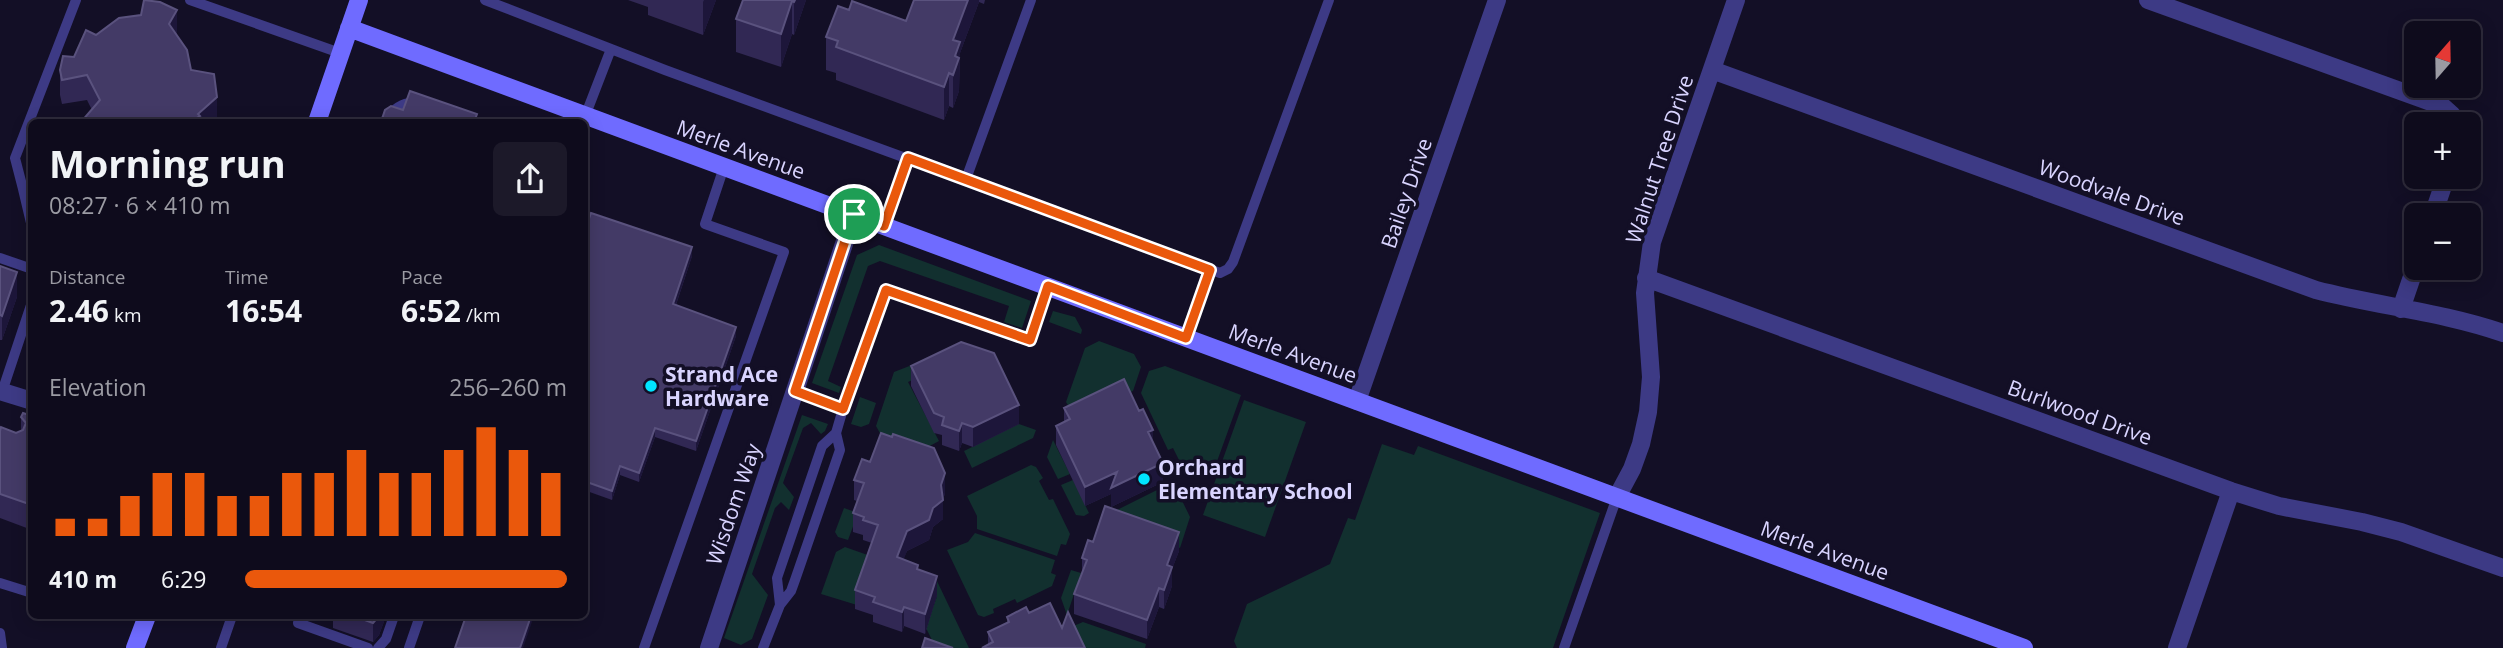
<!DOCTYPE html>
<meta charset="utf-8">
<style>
body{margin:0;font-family:"Open Sans",sans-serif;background:#1c1929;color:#f1f3f6;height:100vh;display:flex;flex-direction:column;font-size:26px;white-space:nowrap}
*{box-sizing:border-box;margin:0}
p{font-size:23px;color:#9b9ba3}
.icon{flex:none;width:38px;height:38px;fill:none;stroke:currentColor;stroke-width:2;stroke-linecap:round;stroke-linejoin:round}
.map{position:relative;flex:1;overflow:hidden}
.details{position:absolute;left:28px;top:119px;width:560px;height:500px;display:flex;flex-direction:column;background:#0e0b1c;border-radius:10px;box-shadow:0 4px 18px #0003,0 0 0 2px #2e2b3b}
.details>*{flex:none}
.needle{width:46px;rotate:20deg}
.controls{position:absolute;left:2404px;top:21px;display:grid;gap:14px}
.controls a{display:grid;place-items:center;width:77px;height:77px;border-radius:10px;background:#0e0b1c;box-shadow:0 4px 18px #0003,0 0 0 2px #2e2b3b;font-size:35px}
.pin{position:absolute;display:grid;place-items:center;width:60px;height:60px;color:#fff;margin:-30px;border:4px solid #fff;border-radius:50%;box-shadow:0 2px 7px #0007}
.round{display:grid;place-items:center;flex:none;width:74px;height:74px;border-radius:10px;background:#1c1929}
.head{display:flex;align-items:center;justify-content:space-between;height:119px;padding:0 21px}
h1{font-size:38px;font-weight:700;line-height:52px}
.metrics{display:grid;grid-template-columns:repeat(3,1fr);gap:10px;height:119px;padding:7px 21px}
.metrics div{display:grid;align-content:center}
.metrics b{font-size:30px;font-weight:700}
.metrics small{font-size:19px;font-weight:400}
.metrics p{font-size:19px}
.chart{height:196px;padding:14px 21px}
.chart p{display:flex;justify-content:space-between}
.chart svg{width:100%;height:126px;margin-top:7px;stroke:#ea580c;stroke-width:6}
ul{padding:0 21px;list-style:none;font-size:23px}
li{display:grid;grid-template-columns:112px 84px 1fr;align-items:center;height:52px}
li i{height:18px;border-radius:9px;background:#ea580c}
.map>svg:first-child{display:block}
</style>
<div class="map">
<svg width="2503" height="648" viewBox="0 0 2503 648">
<rect width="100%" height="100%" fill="#130f26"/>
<path fill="#12302f" d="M879,245L1031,301L1022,328L1004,322L1009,306L880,261L868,266L828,381L841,387L839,393L812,383L857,255Z
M1053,311L1075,317L1082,330L1081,334L1049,322Z
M1099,341L1134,354L1141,367L1133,391L1078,416L1074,415L1066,402L1085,348Z
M912,365L921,369L924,375L908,382L939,441L924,449L881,435L876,426L894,372Z
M1165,366L1241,395L1211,478L1183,468L1173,448L1168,450L1141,393L1149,371Z
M860,397L876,403L869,424L861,427L851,424Z
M1244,400L1306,422L1265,537L1203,515Z
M802,415L828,424L825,431L821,434L811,423L803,428L783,483L794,497L789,510L781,502L775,508L752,574L768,595L752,639L741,645L724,638Z
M1019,424L1036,430L1033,438L972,468L964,451Z
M1053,440L1070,474L1058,479L1047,457Z
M1382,444L1414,455L1418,446L1600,513L1553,648H1237L1234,641L1247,604L1330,564L1348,518L1355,520Z
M1031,465L1036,467L1043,478L1039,481L1049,500L1053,499L1070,534L1066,545L1061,544L1057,556L977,529V516L967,496Z
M1073,480L1089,513L1084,516L1076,515L1061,485Z
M1173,482L1190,517L1180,548L1116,525L1113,512Z
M844,508L858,513L848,540L838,537L835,532Z
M975,533L1055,560L1051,573L1056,575L1052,586L1017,603L1015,599L993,609L994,613L984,617L978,615L947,550L968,542Z
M845,547L893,564L857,605L821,594L836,552Z
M1071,570L1081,573L1067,615L1061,598Z
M936,579L969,648H936L926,628L937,596Z
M1083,622L1146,644L1145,648H1081L1071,627Z"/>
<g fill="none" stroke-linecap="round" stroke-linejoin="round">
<path stroke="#3d3a85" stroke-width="10" d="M190,0L340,53
M485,0L665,70L1220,273L1228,269L1233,262L1329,0
M584,119L611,49
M384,122C392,110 402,101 417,103
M966,179L1031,0
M23,189L32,227
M32,192L23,189L15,158L76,0
M885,226L908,158
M0,258L32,269
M1187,338L1210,270
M795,391L843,409L886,290L1030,340L1048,287
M2,392L32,302
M0,583L32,593
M780,605L777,578L822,446L836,433
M298,623L368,648
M0,633L2,648
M221,648L232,616
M378,648L386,639L394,616
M409,648L420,616
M644,648L784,252L705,224L724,167
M763,648L780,605L791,591L795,580L840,450L836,433L843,409
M1564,648L1617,497"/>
<path stroke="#3d3a85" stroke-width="18" d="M2148,0L2442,106L2452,115L2456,124
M1712,70L2316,290C2378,306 2442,312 2503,333
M2433,215L2446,177
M1646,278L2231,491L2279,506L2362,522L2401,532L2503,568
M2401,309L2417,262
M0,391L32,401
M1357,401L1497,0
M1617,497L1632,469L1641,444L1648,412L1651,377L1645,293L1652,242L1736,0
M709,648L854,214
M2177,648L2231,491"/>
<path stroke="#6f6bff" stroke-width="18" d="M349,28L2024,648
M317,122L359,0
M135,648L147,616"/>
</g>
<path fill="#312854" d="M628,0H716L703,35L648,15V7Z
M743,0H806L794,35L792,34L781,67L736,52V19Z
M914,0H985L984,4L979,2L960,53L959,91L953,108L949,106L944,120L836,80V73L826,70V37L849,10L906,21Z
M96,35H177L191,70L217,122H81L92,110L87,100L62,104L60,95V70Z
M584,233L692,256L676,305L736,336L696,451L655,437L639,482L620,475L612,500L584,490Z
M0,266L17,297L2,340H0Z
M911,366L1019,424L973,447L962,443L959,451L942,445V435L934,433L911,386Z
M1064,408L1153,441L1163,482L1111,507V494L1085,506L1056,445V426L1064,422Z
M32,416V530L0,518V431L16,433L21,431V417Z
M854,480L945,493L943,500V519L933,527L929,540L907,551L903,559L918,570L937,595L925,634L904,626L902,632L873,622V615L855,609V590L872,543L863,540V535L853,532V513L857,501L854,500Z
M1093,542L1179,551L1172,569V586L1164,609L1159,607L1147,639L1074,614V594L1082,574V558Z
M1029,613L1062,628L1085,648L988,644V632L1007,623V617Z
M333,616H386L379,635L373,642L333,628Z"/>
<path fill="#1d163a" d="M704,0H716L703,35V2Z
M795,0H806L794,35V2Z
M968,0H979V2L960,53L959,91L953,108V40Z
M792,1V34L781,67V34Z
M177,10V35L169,24Z
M949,73V106L944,120V87Z
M217,97V122H191L198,114Z
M692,247V256L673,313V304Z
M17,272V297L2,340V316Z
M736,327V336L696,451V441Z
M1019,405V424L973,447V427Z
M962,423V443L959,451V431Z
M655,428V437L639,482V473Z
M1153,430V449L1148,432Z
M1163,463V482L1111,507V494L1085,506V487L1117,472Z
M620,466V475L612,500V491Z
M945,473V493L943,500V519L933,527L929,540L907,551L897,577V557L907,531L941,485Z
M1179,532V551L1172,569V586L1164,609V590L1167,565Z
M937,576V595L925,634V614Z
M1159,588V607L1147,639V620Z
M904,607V626L902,632V612Z
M379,616H386L379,635L373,642V623Z
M531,616H534L523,648H520Z"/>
<path fill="#433a66" stroke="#5a527e" stroke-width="2" d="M144,0L160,2L177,10L169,24L187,50L191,70L214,74L217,97L198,114L200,116L191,121V122H81L100,100L87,75L62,80L60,70L63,56L74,57L86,30L96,35L119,18L141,15Z
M743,0H795L794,2L792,1L781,34L736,19Z
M914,0H968L953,40L960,42L955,56L959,58L953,75L949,73L944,87L836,47L838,41L826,37L838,6L849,10L852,1L906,21Z
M410,91L477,114L474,122H381L385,110L391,106L403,110Z
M591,213L692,247L673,304L736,327L696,441L655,428L639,473L620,466L612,491L584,481V233Z
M0,266L17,272L2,316L0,315Z
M961,342L994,353L1019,405L973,427L962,423L959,431L942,425L944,417L934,413L911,366Z
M1124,379L1139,411L1143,409L1153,430L1148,432L1163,463L1111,488L1117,472L1085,487L1056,426L1070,419L1064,408Z
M23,413L32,416V505L0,494V431L1,427L16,433L23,430L26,423L21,417Z
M881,433L892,437L893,434L934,448L945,473L941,485L943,500L933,508L929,520L907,531L897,557L918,565L917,569L937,576L925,614L904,607L902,612L873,602L875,597L855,590L878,525L863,520L864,517L853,513L864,483L854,480L862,459L870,462Z
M1105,506L1179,532L1167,565L1172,567L1164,590L1159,588L1147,620L1074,594L1087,560L1082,558L1088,540L1093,542Z
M1050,603L1062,628L1068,612L1085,648H982L993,642L988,632L1009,622L1007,617L1026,607L1029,613Z
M354,616H379L373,623Z
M466,616H531L520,648H455Z
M925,638L953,648H922Z"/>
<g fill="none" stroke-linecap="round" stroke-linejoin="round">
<defs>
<path id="route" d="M908,158L1210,270L1186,338L1048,286L1030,340L886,290L843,409L795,391L854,214L884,226Z"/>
</defs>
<use href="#route" stroke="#fff" stroke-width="14"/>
<use href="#route" stroke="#ea580c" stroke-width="9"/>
</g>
<g fill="#00e5ff" stroke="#130f26" stroke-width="2.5">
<circle cx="651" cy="386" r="7"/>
<circle cx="1144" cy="479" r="7"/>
</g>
<g text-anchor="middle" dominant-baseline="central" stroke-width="7" stroke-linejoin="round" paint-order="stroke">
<g font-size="21" fill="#d9d4ff" stroke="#130f26">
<text transform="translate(741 149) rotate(20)">Merle Avenue</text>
<text transform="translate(1659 159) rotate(-72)">Walnut Tree Drive</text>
<text transform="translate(2112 192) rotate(20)">Woodvale Drive</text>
<text transform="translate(1406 193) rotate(-71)">Bailey Drive</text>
<text transform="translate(1293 353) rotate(20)">Merle Avenue</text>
<text transform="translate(2080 412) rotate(20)">Burlwood Drive</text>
<text transform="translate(733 504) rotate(-71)">Wisdom Way</text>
<text transform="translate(1825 550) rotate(20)">Merle Avenue</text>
</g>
<g font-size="21" font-weight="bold" fill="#d9d4ff" stroke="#130f26" text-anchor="start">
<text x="665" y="374">Strand Ace<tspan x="665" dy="24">Hardware</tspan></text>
<text x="1158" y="467">Orchard<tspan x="1158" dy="24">Elementary School</tspan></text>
</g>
</g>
</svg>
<div class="controls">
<a><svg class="needle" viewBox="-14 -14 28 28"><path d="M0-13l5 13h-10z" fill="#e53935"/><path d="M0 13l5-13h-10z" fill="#9b9ba3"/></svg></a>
<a>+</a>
<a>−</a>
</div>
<div class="pin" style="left:854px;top:214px;background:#1e9e55"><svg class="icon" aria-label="arrive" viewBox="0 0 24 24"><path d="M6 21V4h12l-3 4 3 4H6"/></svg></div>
<section class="details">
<div class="head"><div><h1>Morning run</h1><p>08:27 · 6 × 410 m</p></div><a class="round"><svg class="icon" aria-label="share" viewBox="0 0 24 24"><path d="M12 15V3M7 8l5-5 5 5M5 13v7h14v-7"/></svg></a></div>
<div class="metrics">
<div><p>Distance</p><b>2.46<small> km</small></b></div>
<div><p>Time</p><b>16:54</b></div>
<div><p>Pace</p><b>6:52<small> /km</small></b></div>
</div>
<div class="chart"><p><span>Elevation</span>256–260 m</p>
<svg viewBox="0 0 160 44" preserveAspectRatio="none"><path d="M5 44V38M15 44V38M25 44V30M35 44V22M45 44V22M55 44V30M65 44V30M75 44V22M85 44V22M95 44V14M105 44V22M115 44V22M125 44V14M135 44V6M145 44V14M155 44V22"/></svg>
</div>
<ul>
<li><b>410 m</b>6:29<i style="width:100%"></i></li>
</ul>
</section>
</div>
